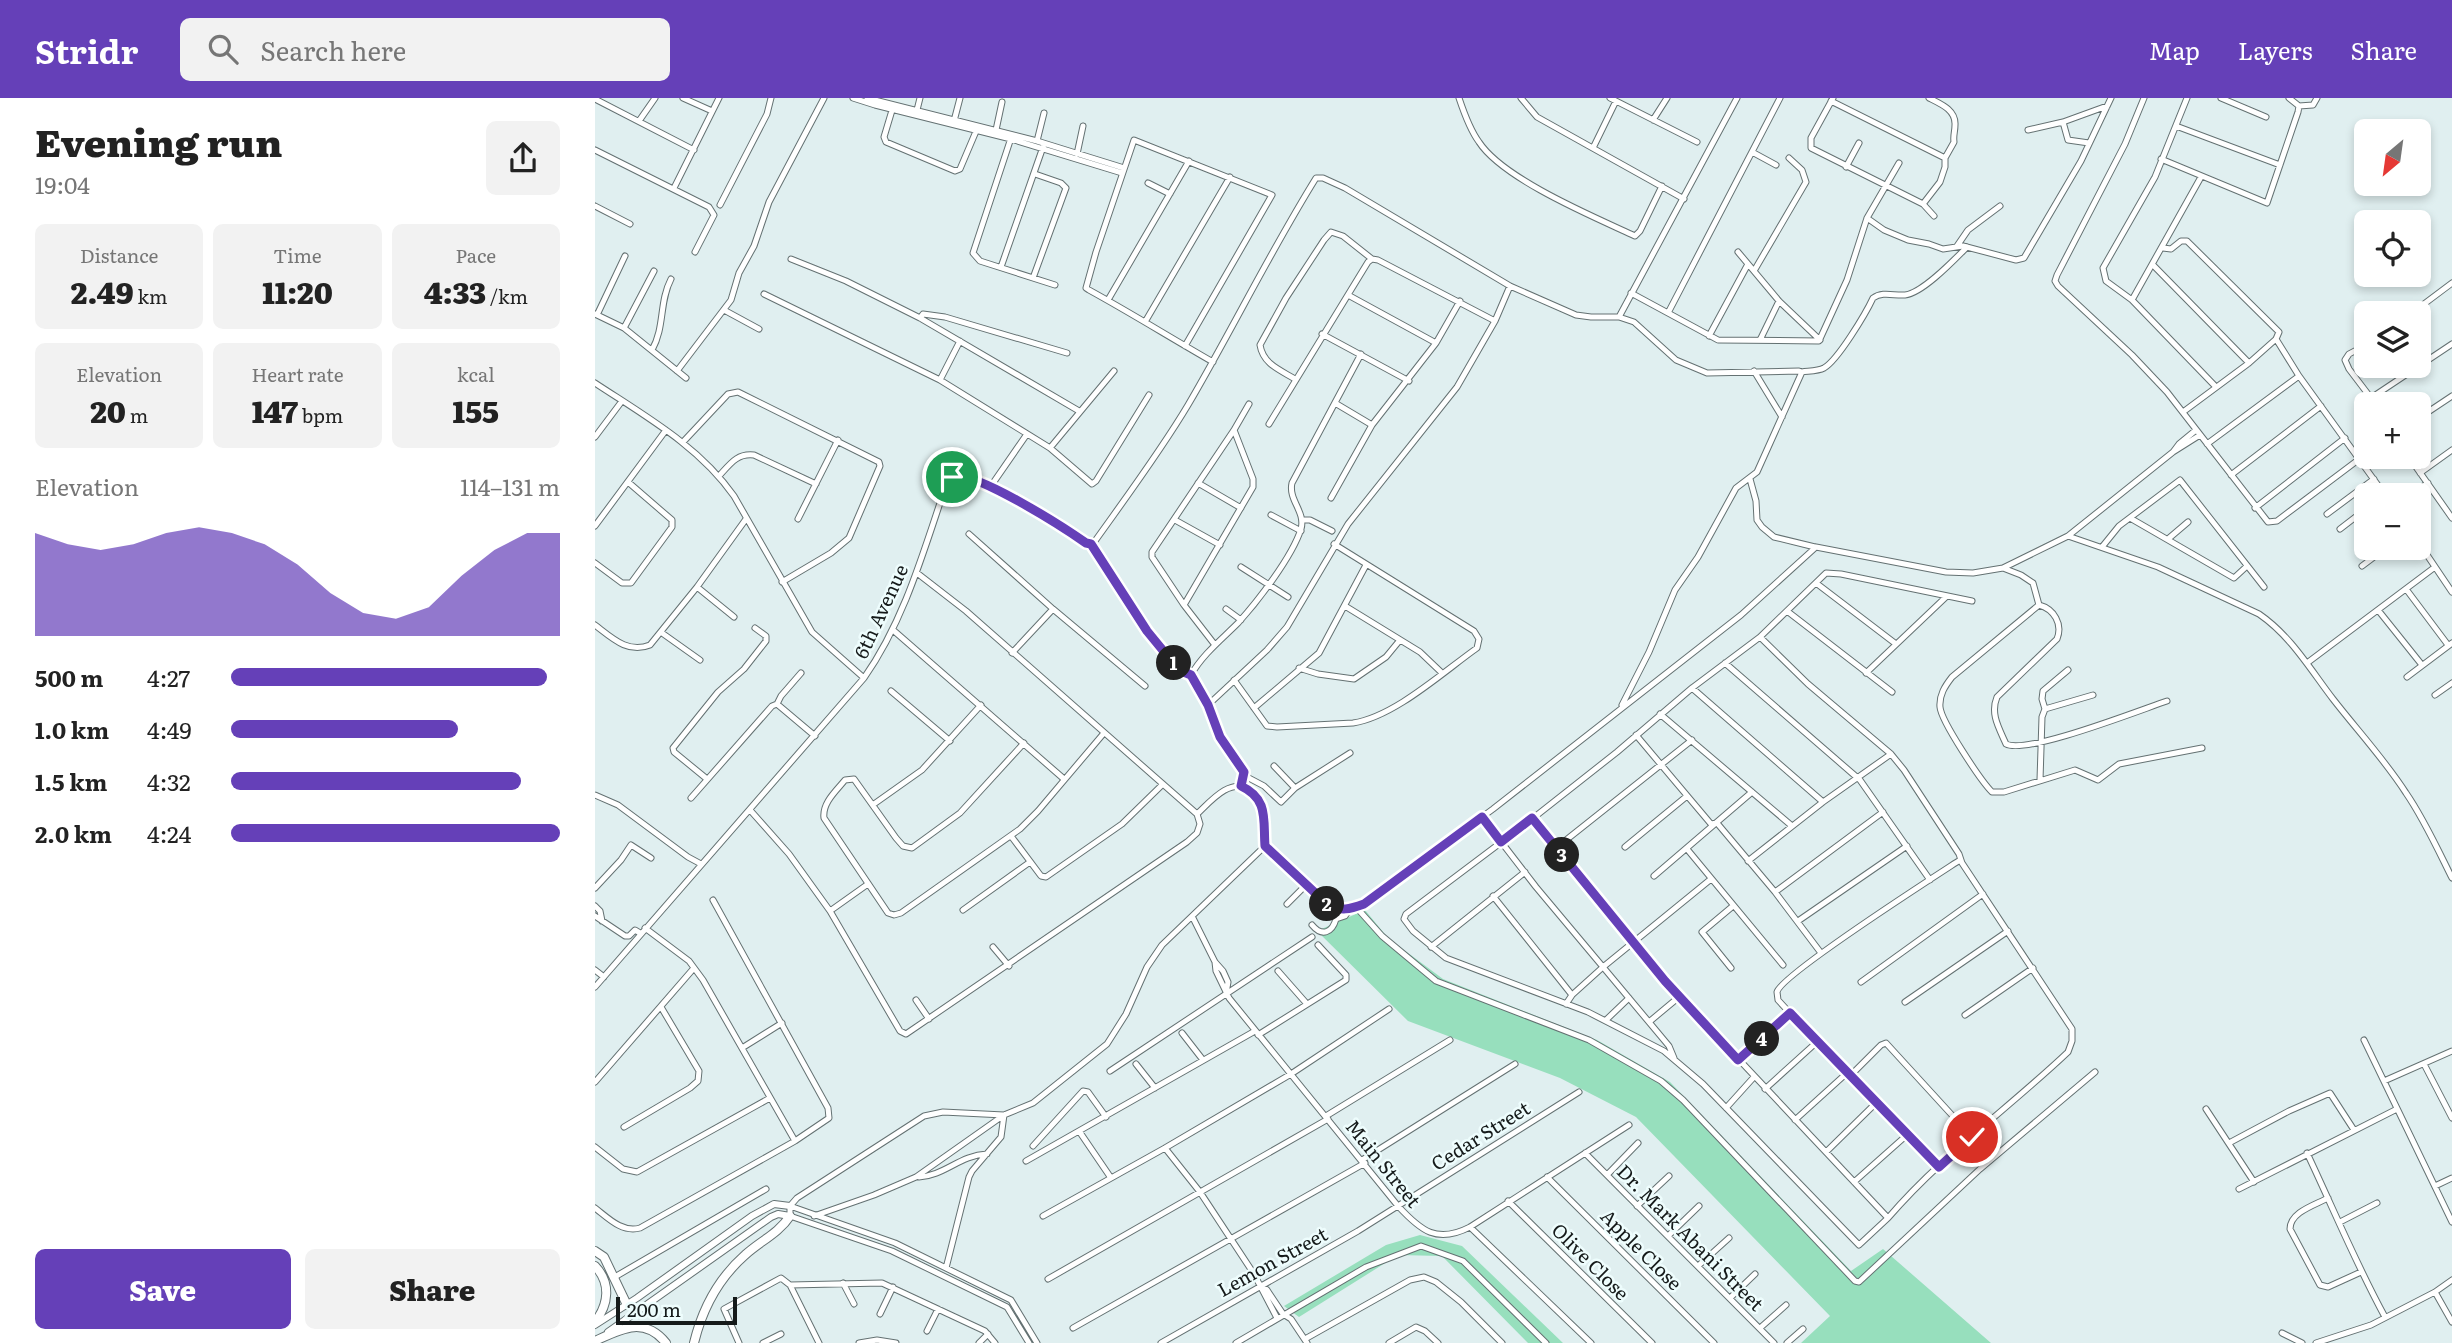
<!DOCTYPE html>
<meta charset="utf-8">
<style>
body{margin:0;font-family:Literata,serif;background:#f2f2f2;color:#222;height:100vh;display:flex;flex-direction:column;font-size:26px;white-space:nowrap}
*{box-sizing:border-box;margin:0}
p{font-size:23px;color:#767676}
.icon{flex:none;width:38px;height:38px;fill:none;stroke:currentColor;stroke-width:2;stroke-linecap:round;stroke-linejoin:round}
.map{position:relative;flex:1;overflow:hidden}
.side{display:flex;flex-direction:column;background:#fff;width:595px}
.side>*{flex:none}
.needle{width:46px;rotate:209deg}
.buttons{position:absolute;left:1759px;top:21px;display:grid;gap:14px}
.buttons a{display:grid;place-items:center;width:77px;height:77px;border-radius:10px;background:#fff;box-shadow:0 4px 10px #0003;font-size:35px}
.scale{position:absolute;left:21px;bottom:18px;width:121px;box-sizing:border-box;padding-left:7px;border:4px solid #151a1a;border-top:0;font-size:19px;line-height:24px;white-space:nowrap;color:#151a1a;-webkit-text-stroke:5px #eefdfd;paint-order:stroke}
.pin{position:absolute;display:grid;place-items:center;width:60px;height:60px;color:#fff;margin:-30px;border:4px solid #fff;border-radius:50%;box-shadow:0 2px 7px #0007}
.km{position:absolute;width:35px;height:35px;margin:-18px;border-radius:50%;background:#222;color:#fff;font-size:19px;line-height:35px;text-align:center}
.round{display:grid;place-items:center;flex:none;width:74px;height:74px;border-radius:10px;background:#f2f2f2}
.headline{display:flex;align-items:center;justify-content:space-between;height:119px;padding:0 35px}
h1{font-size:38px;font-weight:800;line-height:52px}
.stats{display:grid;grid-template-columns:repeat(3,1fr);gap:10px;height:119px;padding:7px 35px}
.stats div{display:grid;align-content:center;border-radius:10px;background:#f2f2f2;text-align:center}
.stats b{font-size:30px;font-weight:800}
.stats small{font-size:19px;font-weight:400}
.stats p{font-size:19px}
.chart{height:196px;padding:14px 35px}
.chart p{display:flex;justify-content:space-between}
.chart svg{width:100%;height:126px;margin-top:7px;fill:#6540b8;opacity:.7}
.button{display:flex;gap:14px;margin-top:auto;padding:14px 35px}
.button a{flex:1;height:80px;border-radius:10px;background:#6540b8;color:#fff;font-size:28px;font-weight:800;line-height:80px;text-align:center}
.button a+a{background:#f2f2f2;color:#222}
ul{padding:0 35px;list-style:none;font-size:23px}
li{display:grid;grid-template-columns:112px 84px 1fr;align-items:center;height:52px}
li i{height:18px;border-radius:9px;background:#6540b8}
header{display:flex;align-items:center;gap:42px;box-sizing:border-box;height:98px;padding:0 35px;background:#6540b8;color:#fff}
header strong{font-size:33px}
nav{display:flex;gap:38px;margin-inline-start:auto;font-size:24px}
.search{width:490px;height:63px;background:#f2f2f2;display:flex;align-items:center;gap:18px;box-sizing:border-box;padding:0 24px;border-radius:10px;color:#767676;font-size:26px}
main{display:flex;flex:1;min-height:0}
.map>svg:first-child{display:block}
</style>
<header>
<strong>Stridr</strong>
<div class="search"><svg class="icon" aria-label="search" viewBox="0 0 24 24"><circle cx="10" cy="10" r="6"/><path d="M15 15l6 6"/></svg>Search here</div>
<nav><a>Map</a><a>Layers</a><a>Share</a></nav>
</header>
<main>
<section class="side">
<div class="headline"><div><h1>Evening run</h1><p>19:04</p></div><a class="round"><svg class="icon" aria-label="share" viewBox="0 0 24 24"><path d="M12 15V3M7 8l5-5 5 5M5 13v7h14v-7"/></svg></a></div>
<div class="stats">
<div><p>Distance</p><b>2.49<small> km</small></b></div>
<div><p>Time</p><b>11:20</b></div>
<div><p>Pace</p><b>4:33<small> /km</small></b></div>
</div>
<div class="stats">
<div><p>Elevation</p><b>20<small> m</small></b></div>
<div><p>Heart rate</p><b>147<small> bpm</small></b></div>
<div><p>kcal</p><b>155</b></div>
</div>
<div class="chart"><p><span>Elevation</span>114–131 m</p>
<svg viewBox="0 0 160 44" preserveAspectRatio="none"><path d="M0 44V8L10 12L20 14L30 12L40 8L50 6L60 8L70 12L80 19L90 29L100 36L110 38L120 34L130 23L140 14L150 8L160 8V44z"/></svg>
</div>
<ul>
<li><b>500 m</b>4:27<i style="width:96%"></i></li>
<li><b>1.0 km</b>4:49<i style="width:69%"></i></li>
<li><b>1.5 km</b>4:32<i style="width:88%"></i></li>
<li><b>2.0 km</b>4:24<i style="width:100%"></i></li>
</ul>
<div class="button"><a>Save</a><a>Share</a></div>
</section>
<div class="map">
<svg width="1857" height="1245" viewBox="0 0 1857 1245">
<rect width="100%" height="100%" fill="#e0eff0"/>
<path fill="#97dfbd" d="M770,812L793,840L848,881L1002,942L1075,984L1256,1173L1288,1151L1396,1245H1206L1235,1218L1041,1019L965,980L813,923L722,833Z
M825,1137L867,1148L968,1245H933L847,1158L803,1157L704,1219L689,1208L791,1147Z"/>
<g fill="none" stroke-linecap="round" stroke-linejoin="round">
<defs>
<path id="minor" d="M88,0L117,13
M258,0L280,7L416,41L527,75
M272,0L442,43L529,70
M864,0C869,15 875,32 884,44C908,81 999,119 1040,138L1045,133L1067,88
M926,0L942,19L1089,101
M1015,0L1102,44
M1238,0L1216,40V50L1328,106L1339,118
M1549,0L1530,46L1462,177L1460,183L1463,188L1537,257L1572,294L1673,424L1682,423L1771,356
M1592,0L1560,79L1508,170L1511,183L1537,202L1621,289
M1626,0L1671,19
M0,1L99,52
M1236,3L1350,60
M1704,8L1718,7L1722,0
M298,9L289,39L291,44L360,73L365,71L382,31
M322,12L325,0
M1058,22L1072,0
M44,23L60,0
M359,23L365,0
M1468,24L1473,42L1494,45
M1581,28L1685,67
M401,32L407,4
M1433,32L1468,24L1512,8
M416,40L378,155L385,163L460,187
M442,43L449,15
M998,50L1021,3
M0,52L114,109L119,117L100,154
M1157,54L1181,67
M482,56L488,28
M1566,61L1672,105L1703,14L1704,8L1694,0
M1251,69L1264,45
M553,85L575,96
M79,90L124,0
M1328,106L1345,84L1350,69V60L1359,44C1358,37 1360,34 1360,27C1361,12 1346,6 1334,0
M125,107L172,16L176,0
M0,108L35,126
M1272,120L1289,132L1313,142L1334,146L1348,151L1368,148L1421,162L1429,160L1486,63L1516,0
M1362,148L1373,132L1405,108
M1568,150L1576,151L1586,143H1592L1684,234L1681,241
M1143,154L1184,203L1225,242
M196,161L251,183L325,220L484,313
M1558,167L1654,265
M406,169L448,49
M1159,173L1211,84L1207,72L1194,60
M438,180L471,90L466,85L440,76
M1036,195L1123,242L1224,243L1252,182L1272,120L1304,65
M169,196L345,282L455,350L497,386L501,383L554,297
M753,197L841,245
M513,202L594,63
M1537,202L1606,79
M129,212L164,231
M1073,215L1185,0
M1817,215L1857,185
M0,216L29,230L91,280
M2,217L30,158
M1024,219L1142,0
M325,220L328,216L350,219L472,255
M550,224L635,79
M29,230L59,173
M727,236L814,283
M1114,238L1153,166
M1165,242L1184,203
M1771,247L1754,256L1750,262L1754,271L1776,300
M590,248L677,97L539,42L501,154L491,190L494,192C536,215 576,240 618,264
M57,252C70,229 64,204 76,181
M82,273L136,202L144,175L159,148L174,104L229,0
M1159,273L1187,319
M700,281C685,272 668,266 665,247L691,200L729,142L736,134L748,138L777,161
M345,282L365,243
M0,285C50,318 104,348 139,398L217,534L269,580
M740,305L777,327
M1780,306L1776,300L1857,246
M1588,314L1654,265L1681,241L1704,278L1790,397
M1824,320L1857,298
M674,326L773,164L777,161L783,162L900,223
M639,332L654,306
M0,339L27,303
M88,344L133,296L143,294L284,364L285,368L254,440L236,455L187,484
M1612,346L1704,278
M455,350L519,273
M1578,354L1584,346L1601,332
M1814,359L1857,420
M1825,375L1857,352
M1636,377L1726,308
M124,378C135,366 142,355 159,357L221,386
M1155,381L1161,403L1162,422L1167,429L1179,439L1220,449
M603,385L646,410
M396,388L432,336
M1815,397L1833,385
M736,400L777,327L841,245L865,203
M1660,410L1750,340
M1732,416L1779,381
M676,417L706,433
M1535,420L1639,480L1652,468
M203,421L243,342
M580,422L625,447
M707,422H715L737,433
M0,428L71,332
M1745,431L1771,411
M374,436L458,511L550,588
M1473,438L1563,469L1664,516C1696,538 1715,571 1738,601C1762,632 1790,662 1811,695C1829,721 1843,752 1857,780
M1573,441L1593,424
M1824,445L1857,494
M496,446L500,443C532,398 565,354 593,307C637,232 675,154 721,80H728L750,90L915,188L981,217L996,219H1024L1039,224L1081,262L1112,275L1204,273L1207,274C1214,273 1223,273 1229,270C1243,262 1271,215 1278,200C1288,193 1299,198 1310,197C1328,195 1360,161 1372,149
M1507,449L1524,428L1585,382L1669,489
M0,465L27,485H36L77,429V422L33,384
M1767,468L1791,450
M646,469L693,499
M1408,470L1426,477L1438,485L1444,507L1357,579C1350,588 1344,597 1345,609C1346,623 1386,683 1397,694H1409L1480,672L1503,682L1524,666L1607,650
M1221,485L1301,546
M102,489L139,519
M1811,491L1853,547
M589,507L658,389V381L639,332L557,454V459L589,507L620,547
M1444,507C1459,511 1468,526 1462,541L1402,599C1395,616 1404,630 1411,646C1431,657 1545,612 1572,603
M750,508L825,554L847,575
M631,511L646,522
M1783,512L1827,567
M1192,513L1297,594
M0,527C17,540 33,556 55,547L102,489L151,421
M298,532L469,681
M67,535L105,562
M417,555L458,511
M1130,565L1265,682L1335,782
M1712,565L1840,469
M704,570L723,576L759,581L791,559L805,542
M1271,575L1352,498
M1812,579L1857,545
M639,582L672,628L682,629L758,625C799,619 848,574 882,550L884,541L879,533L739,446
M1097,590L1228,704
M296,593L355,643
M1840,597L1857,585
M182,606L220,638
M613,607L596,577C607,557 627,541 643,525C663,503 697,459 706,431C711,414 693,402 697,385L766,256
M1027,607L1054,554L1080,492L1103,459L1141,390L1162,374L1207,274
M659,610L724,555L771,467
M1450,611L1447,601L1448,593L1473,572
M1065,616L1197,728
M1041,637L1116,726L1122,725L1180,794L1226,855
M429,645L365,715L317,750L308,748L301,740L259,681L250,682C241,693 227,705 229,720L293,815L299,817L306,815L425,731L443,713L509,635
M679,668L700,690
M650,678L669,688L686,704L700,690L755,655
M112,681L79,654L78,650L123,594L149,571L171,543V538L160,530
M1445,682L1447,619L1450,611L1498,597
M646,688L649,675L625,639L613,607L672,552L692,529L753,426L862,289L900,223L915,188
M0,697L23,707L93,759L106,766
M96,700L177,608L182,606L186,598L206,575
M279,706L327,672L386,607
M155,712L194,756L235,813L305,933L311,936L592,744L602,735L605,726L602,716L371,513L322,475
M602,716C615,704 634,680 654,691C660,695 666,701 667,708C670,721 669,736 670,748L732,806L744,812H754L769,806L898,711L1146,517L1221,449L1351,474L1378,475L1408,470L1473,438L1578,354L1605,337
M887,719L941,789L1008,869L1116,781
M937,721L1070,883L1293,1120C1346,1058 1414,1010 1473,954L1477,943V931L1367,765L1364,756L1309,672L1296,656L1213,586L1165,539
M416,738L446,778L451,779L527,726L568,686
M1030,749L1092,698
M961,750L1097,642
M1092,751L1188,867
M1153,763L1228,704L1296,656
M1059,778L1157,694
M0,790L26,762L36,747L56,760
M1180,794L1288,714
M898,798L977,897
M692,806L711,787
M732,806L735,816L741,821
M0,808L5,813L7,823
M761,809L787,838L841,883L994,942L1066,983L1088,1002L1260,1183L1264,1184L1385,1071L1500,974
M368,812L435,764
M235,813L273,786
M0,818L30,838H34L40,832L45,835
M598,820L620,864L628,873L633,884L631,895
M1203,823L1312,748
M717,827C727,839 737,835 741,821L750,818L754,812
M50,830L94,863L108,882L200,1043
M398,849L414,868
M836,849L930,774
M620,864L621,873L634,900L803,1108C826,1133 842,1146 875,1129L1034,1027
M1136,870L1107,834L1138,808
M0,872L9,879
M683,873L712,906
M1266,884L1388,796
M0,889L269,580C309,523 328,455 350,390L357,379C377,370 471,431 491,445L496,446L552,533L584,572L596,577
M321,902L334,921
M1310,904L1413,833
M971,906L977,897L1008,869L1074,948L1079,960
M1370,917L1438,870
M1011,922L1034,900
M1054,924L1084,899
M587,935L608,962
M663,937L751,882V877L723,847
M1769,942L1857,1124
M147,950L187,925
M1143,962L1195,915
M541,966L560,990
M1829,966L1857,1020
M515,973L717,839
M1256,977L1286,947L1291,945L1377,1039
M1789,983L1857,953
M0,984L99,870
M1170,991L1223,943
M1131,1010L1159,979
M1611,1011L1659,1084
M409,1017L348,1014L329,1018L202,1100L195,1108V1118L297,1153L412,1209L434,1245
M731,1018L855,942
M1200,1022L1253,974
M29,1029L95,990L103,983L104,973L66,909
M484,1033L516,1080
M1634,1045L1694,1013L1735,995L1759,1032
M438,1048L488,993L493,994L511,1019
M0,1049L28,1071L42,1074L175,1000
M570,1050L605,1094L659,1176L682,1220
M1231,1054L1282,1004
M990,1055L1179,1245
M1712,1055C1738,1110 1761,1166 1790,1219
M767,1062L920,966
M431,1063L660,933
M1344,1069L1195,915L1183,902L1182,894C1186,877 1339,779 1365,762
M1012,1077L1043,1045
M324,1079C349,1078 365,1057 392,1056
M952,1079L1119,1245
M1259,1084L1313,1036
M1840,1088L1857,1080
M1644,1091L1802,1011
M1733,1100C1720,1107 1695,1114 1695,1131L1725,1187L1733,1189L1766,1174
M913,1103L1057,1245
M195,1108L300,1145L416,1202L442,1245
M1042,1108L1074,1078
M0,1110C13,1120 27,1135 45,1130L200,1043L234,1020L233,1010L118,802
M219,1118L279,1097L321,1079L409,1017
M448,1118L570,1050L696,976L794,911
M1293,1120L1264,1147L1108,986L1069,953L993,914L851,860L818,833L809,821L811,816L937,721L1022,654L1097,590L1165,539L1231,475L1246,476L1377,503
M1745,1124L1782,1105
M875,1129L996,1245
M1073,1138L1104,1108
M1103,1168L1134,1140
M351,1170L374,1079L377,1073L406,1039L409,1017L438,1005L512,946L531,916L552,869L567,847L670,748
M18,1180L171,1091
M453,1181L733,1021
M248,1185L259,1206
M195,1187L287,1185L390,1233L400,1245
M666,1187L672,1192L688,1216L696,1221L712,1245
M1840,1194L1857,1182
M1135,1200L1160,1176
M285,1216L298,1189
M478,1230L770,1065
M1165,1230L1191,1207
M332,1233L343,1211
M1687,1235L1707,1245
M710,1241L815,1182L829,1179L841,1184L866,1204L907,1245
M144,1245L129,1211L186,1180L195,1187L224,1245
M168,1245L186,1236
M264,1245L282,1242L301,1245
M384,1245L393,1236
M566,1245L763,1133L984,994
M641,1245L771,1169L826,1148L868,1163L951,1245
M794,1245L821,1229L830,1233L843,1245
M1192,1245L1208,1231
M1721,1245L1776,1227L1840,1194L1857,1224"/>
<path id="major" d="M0,1227L42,1200L157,1118L179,1106L195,1108
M13,1234L176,1119L183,1116L195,1118"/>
<path id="highway" d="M0,1153L9,1159L32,1207
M0,1168C16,1185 14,1206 0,1224
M0,1243C26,1231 49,1218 71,1245
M99,1245C107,1212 124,1180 150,1157C164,1144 184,1135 195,1118"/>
</defs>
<use href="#minor" stroke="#647172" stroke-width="7"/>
<use href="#major" stroke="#647172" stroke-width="8"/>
<use href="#highway" stroke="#647172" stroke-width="10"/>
<use href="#minor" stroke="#fff" stroke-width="5"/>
<use href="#major" stroke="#fff" stroke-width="6"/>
<use href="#highway" stroke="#fff" stroke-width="8"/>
</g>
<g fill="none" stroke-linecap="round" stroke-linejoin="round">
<defs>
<path id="route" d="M357,379C377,370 471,431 491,445L496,446L552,533L584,572L596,577L613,607L625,639L649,674L646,688C674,701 668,722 670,748L732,806C746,814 755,811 769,806L887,719L906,744L937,720L1070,883L1143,962L1195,915L1344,1069L1377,1039"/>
</defs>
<use href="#route" stroke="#fff" stroke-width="14"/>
<use href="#route" stroke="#6540b8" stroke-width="9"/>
</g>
<g text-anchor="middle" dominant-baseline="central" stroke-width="5" stroke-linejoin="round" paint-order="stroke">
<g font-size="19" fill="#151a1a" stroke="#eefdfd">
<text transform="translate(285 513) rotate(-65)">6th Avenue</text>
<text transform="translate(885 1037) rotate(-32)">Cedar Street</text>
<text transform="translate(789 1065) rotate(51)">Main Street</text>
<text transform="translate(1096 1139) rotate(45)">Dr. Mark Abani Street</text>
<text transform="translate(1047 1151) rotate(45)">Apple Close</text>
<text transform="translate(677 1163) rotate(-29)">Lemon Street</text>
<text transform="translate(996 1163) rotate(45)">Olive Close</text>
</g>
</g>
</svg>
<div class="buttons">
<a><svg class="needle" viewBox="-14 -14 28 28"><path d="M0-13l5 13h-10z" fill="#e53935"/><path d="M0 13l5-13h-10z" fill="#767676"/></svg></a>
<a><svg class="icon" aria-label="locate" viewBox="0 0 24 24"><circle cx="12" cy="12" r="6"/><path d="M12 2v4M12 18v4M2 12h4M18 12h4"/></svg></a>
<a><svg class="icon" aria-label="layers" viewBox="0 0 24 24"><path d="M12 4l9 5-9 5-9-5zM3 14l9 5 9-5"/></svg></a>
<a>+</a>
<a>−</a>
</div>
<div class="scale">200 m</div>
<div class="pin" style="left:357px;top:379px;background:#1e9e55"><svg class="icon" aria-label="arrive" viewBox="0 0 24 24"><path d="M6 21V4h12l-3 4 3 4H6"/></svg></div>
<div class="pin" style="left:1377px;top:1039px;background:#d93025"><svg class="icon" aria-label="check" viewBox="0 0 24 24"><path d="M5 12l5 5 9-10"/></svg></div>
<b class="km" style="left:579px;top:565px">1</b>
<b class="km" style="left:732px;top:806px">2</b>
<b class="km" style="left:967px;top:757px">3</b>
<b class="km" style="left:1167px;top:941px">4</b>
</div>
</main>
